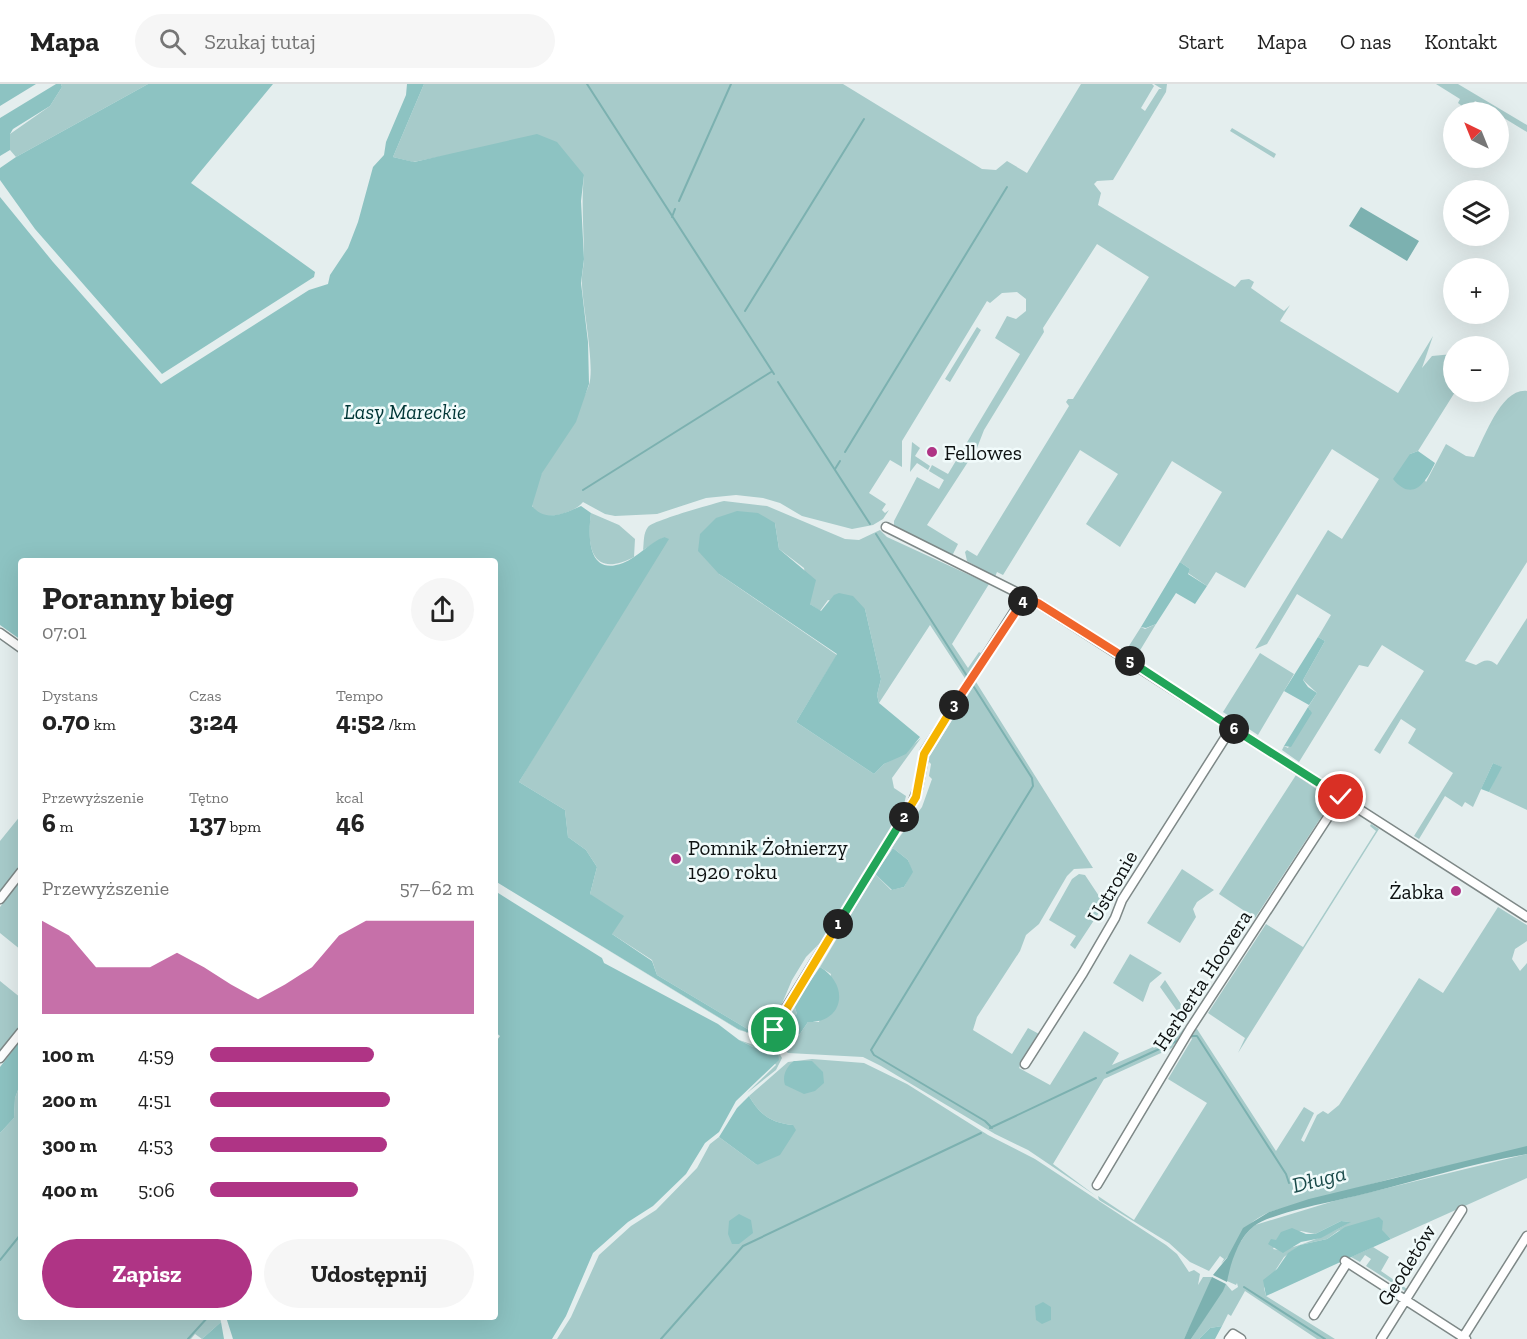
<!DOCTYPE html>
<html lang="pl">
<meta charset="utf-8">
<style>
body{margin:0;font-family:"Zilla Slab",serif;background:#f6f6f6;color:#222;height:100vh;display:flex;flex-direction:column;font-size:22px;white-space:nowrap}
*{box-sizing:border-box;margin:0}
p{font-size:20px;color:#767676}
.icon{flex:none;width:33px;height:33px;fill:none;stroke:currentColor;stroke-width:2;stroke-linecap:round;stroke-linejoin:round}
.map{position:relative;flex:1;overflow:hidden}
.panel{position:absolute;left:18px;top:474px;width:480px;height:762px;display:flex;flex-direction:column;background:#fff;border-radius:6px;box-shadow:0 6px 24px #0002}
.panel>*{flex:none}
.needle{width:39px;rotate:317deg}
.fabs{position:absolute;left:1443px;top:18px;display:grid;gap:12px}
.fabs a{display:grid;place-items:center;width:66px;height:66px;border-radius:50%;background:#fff;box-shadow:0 6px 24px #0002;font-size:30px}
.pin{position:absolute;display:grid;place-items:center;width:51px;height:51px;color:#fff;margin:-26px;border:3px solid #fff;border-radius:50%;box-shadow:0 2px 6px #0007}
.km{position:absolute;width:30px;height:30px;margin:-15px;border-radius:50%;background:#222;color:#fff;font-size:16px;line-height:30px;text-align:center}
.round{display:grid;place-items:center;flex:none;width:63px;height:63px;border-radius:32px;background:#f6f6f6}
.headline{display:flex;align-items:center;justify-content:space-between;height:102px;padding:0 24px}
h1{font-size:33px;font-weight:700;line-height:45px}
.stats{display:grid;grid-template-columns:repeat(3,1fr);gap:9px;height:102px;padding:6px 24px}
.stats div{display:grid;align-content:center}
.stats b{font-size:26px;font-weight:700}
.stats small{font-size:16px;font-weight:400}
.stats p{font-size:16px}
.chart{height:168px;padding:12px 24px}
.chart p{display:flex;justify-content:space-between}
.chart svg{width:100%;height:108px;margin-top:6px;fill:#af3485;opacity:.7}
.cta{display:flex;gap:12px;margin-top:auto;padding:12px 24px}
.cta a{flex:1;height:69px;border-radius:36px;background:#af3485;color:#fff;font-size:24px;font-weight:700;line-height:69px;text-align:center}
.cta a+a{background:#f6f6f6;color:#222}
ul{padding:0 24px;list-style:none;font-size:20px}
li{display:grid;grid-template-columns:96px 72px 1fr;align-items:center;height:45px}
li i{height:15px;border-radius:8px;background:#af3485}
header{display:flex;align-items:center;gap:36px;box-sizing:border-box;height:84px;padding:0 30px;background:#fff;border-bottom:2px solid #e0e0e0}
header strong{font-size:28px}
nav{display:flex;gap:33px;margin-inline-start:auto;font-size:21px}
.search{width:420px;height:54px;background:#f6f6f6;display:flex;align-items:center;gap:15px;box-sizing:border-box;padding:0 21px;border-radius:33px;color:#767676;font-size:22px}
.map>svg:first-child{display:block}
</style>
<header>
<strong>Mapa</strong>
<div class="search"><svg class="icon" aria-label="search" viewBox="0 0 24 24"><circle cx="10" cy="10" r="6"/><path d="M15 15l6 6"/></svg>Szukaj tutaj</div>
<nav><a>Start</a><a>Mapa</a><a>O nas</a><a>Kontakt</a></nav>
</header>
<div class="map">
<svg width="1527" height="1255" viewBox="0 0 1527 1255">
<rect width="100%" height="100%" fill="#e4eeee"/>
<path fill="#a7cbca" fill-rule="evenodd" d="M61,0H148L16,73L10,66V50L50,22L62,3Z
M424,0H843L982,85L996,86L1007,77L1027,89L1081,0H1152L1154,2L1141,24L1145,27L1159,5H1162L1154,0H1167L1166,8L1113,96L1097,97L1094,100L1101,109L1098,121L1235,203L1241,196L1249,195L1254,198L1251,204L1284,227L1290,221L1280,237L1398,309L1433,252L1422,284L1432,272L1453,270L1455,308L1418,367L1410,370L1426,398L1446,360L1466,372L1474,373C1485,353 1501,304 1527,307V478L1465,577L1476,581C1484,576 1489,574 1497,581L1527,534V726L1489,708L1501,683L1493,679L1473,723L1465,718L1462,723L1445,712L1419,755L1414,752L1453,689L1408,659L1416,645L1401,635L1380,670L1374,666L1424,587L1382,561L1368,583L1359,581L1299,678L1282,666L1284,662L1288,664L1310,626L1308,623L1317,609L1303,596L1325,557L1318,553L1331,531L1297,510L1267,560L1255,565L1328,446L1342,455L1379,395L1332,365L1245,504L1216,488L1207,502L1188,489L1190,485L1180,478L1222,408L1172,377L1120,463L1086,440L1118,390L1080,366L1003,491L997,488L995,493L967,477L965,468L967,466L977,472L1069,322L1066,318L1068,315H1073L1149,193L1097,160L1043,244L1044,248L984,346L977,364L927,441L958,460L952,472L901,446L894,441V437L917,393L939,405L944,396L929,387L932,381L948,390L1020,270L995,254L1007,232L1016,235L1026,227V215L1017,208L1002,209L990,219L987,217L902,357V383L890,376L869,409L886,420L882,426L885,429L889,426L883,435L873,441L852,445L802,432L780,419L763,414L736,411L706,414L657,430L615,432L605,430L583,418C575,429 537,441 532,421C527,402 581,325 589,301C595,282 583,224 582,201C581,192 584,183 584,174C584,146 581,120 584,91L459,69L413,78L393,73Z
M1436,0H1458L1527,41V48L1499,31L1498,28L1475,17L1467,28H1458L1462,22L1458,19L1460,15Z
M1232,44L1276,70L1274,74L1230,47Z
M977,243L981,246L950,298L945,295Z
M912,358L920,364L915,372L930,382L928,386L917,379L910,388Z
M724,417L767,422L845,455L859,456L880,446L887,453L989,500L952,560L968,584L979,568L982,570L966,596L930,541L879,619L877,611L881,595L865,525L828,516L820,527L810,520L804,484L779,465L775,439L719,490L837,571L796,638L874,690L884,680L901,671L921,654L892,694L894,704L906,712L902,729L826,853L806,873L792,896L778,929L760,952L739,946L550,831L738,945L752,950L761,945L749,946L657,891L652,876L612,850L590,810L597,783L586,766L568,753L565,726L519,698L664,453L643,466C644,459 643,449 648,443C652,437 712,420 724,417Z
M591,429L619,441L635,455L634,473C592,495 586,463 591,429Z
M1156,540L1136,573L1127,565L1141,543L1145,545Z
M1260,569L1294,590L1258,651L1223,628Z
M976,598L1093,784L1074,785L1067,792L1039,840L1026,851L1020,867L977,933L973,946L1012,970L1028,944L1039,950L1019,984L1050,1001L1084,947L1119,969L1112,981L1178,952L1184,944L1185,945L1172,964L1104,995L1053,1080L1096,1112L1028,1066L995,1050L881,982L863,973L788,969C769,955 782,935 794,921L797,930L781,953L793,960L808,938H819L831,890L820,883L875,790L891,806L904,803L912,788L908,776L893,764L886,771L922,723L932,695L929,692L931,680L927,676Z
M1296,691L1328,713L1331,718L1255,834L1219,810Z
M21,731V784L0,810V757Z
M1371,740L1379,745L1238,969L1245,954L1208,929L1266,840L1303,863L1376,747L1370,742Z
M1182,785L1214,806L1197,818L1193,825L1196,833L1180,859L1147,839Z
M1079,790L1085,791L1101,815L1106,818L1075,865L1070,861L1076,852L1049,836L1072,795Z
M21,796V866L0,849V823Z
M1498,823L1527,841V857L1515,865L1512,875L1520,887L1527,879V1064L1394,1094L1269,1128C1234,1145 1244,1158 1221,1180L1224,1175L1220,1172L1209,1187L1190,1178L1169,1159L1099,1116L1098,1112L1134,1136L1207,1019L1168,995L1192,955L1190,953L1195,945H1197L1276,1067L1304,1023L1314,1029L1301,1056L1304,1058L1317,1031L1323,1027L1328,1030L1339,1021L1419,894L1443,909Z
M1130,870L1162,889L1150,899L1143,918L1113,899Z
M1165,896L1187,929L1184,931L1187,935L1182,934L1160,903Z
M0,897L21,914V940L0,966Z
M739,956L757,962L767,960L775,962L782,974L776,986L747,1009L776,981L764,963H753Z
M812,975L864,979L907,1000L988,1051L1035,1075L1166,1161L1177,1170L1189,1188L1194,1186L1200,1190L1198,1201L1203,1193H1212L1208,1207L1184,1255H557L571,1233L599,1171L631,1142L656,1126L697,1084L710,1060L719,1053L757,1081L793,1041C771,1039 759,1030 749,1012L788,978Z
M21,998V1233H220L221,1238L202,1255L195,1250L191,1255H0V1049L14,1034L15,1014Z
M1527,1070V1094L1391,1155L1382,1147L1379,1134L1338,1147L1327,1155L1300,1161L1284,1173L1264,1204L1266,1212L1335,1255H1317L1245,1207L1231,1232L1228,1230L1222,1242L1210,1244L1199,1255H1191L1226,1200L1232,1207L1238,1203L1237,1199L1236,1201L1227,1197C1227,1179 1241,1152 1255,1141L1334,1117ZM1341,1137L1350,1138C1334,1148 1289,1169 1273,1165L1279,1154L1301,1147L1315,1150Z
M1373,1163L1389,1173L1381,1187L1407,1205L1405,1207L1366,1182L1371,1175L1365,1171L1360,1178L1351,1173Z"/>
<path fill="#8dc3c2" d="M0,0H36L0,22Z
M56,0H61L62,3L50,22L13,45L10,50V66L0,72V34Z
M148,0H273L191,99L315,188L314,193L162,290L35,145L0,96V84L16,73Z
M407,0H424L393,73L414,78L537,50L557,58L584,91L581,117L584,175L581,199L588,258L589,300L576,338L542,389L532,422C546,439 565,429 581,422L591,429C588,451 587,493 623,479C638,473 649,459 664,453L669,455L519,698L565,726L568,753L586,766L597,783L590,810L624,832L612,850L652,877L657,891L749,946L754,948L764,942L763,947L752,950L738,945L495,797V477H21V556L0,541V113L53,178L161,300L309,206L328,200L330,191L348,164L358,138L373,83L384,71L386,58L406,11Z
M1418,367L1435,379C1426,398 1413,419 1393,395L1410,370Z
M737,427L758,429L775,439L779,465L816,496L810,520L821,527L834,511L839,509L853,512L865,525L881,595L877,611L879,619L920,653L906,670L884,680L874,690L796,638L837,570L719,490L698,467L700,450L716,434Z
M1180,478L1190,485L1188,490L1207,502L1195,520L1176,509L1156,540L1146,544L1141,543Z
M1318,553L1325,557L1303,596L1308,603L1317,609L1309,621L1284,607Z
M1308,623L1312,629L1291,663L1284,662Z
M1493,679L1502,683L1489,708L1481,705Z
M893,764L908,776L913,788L904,803L892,806L875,790Z
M495,807L602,874L604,879L718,940L739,956L753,963L774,966L778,969L779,976L736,1017L719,1048L705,1059L686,1090L653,1122L628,1138L593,1169L566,1232L552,1255H233L226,1233H495V959L500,952L495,948Z
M820,883C850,901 844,939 808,938L793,960L786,964L781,953L784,939L797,930L794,921Z
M21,956V998L15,1014L14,1034L0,1049V983Z
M794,977H812L823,988L824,999L815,1007L804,1010L785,1001C782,992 786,983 794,977Z
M749,1012C759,1030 771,1039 793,1041L796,1046L780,1071L757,1081L719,1053L737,1024Z
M739,1130L751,1136L753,1149L739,1160H732L728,1150L729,1137Z
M1379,1133L1383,1137L1382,1146L1391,1155L1266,1212L1263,1196L1277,1185L1288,1169L1300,1161L1327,1155L1345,1143Z
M1341,1137L1351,1138L1321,1154L1301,1158L1283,1169L1268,1160L1271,1155L1276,1156L1281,1148L1292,1144L1306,1150H1315Z
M1043,1218L1051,1223V1236L1042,1240L1036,1236L1035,1222Z
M221,1238L224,1255H202Z
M1222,1242L1215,1255H1199L1210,1244Z"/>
<path fill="#7cb1b0" d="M1361,123L1419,157L1407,177L1349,142Z
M1527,1062V1070C1473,1079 1420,1096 1368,1109C1342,1116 1273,1128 1254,1142C1238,1154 1230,1181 1227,1198L1213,1191L1227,1174L1243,1144L1269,1128L1309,1115Z
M1212,1193L1226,1200L1223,1207L1191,1255H1184Z"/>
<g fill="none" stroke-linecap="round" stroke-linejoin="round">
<path stroke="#7cb1b0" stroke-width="2" d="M587,0L774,290
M679,117L731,0
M672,133L675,125
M745,227L864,35
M778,298L870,440
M845,368L1007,103
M835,385L840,377
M583,406L771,288
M876,450L967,592
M974,603L1032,694L1033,702L871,966L874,971L985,1037L992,1044
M1189,952H1197L1286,1090L1289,1099
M1107,989L1181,955
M990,1044L1096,994
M0,1176L21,1150
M1244,1203L1325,1255
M188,1255L208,1233
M661,1255L743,1162L981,1049"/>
<defs>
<path id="street" d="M886,443L1038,519L1527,833
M0,549L21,564
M0,815L21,788
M768,953L912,720L918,704L925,667L1014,528L1021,519L1027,516
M0,974L21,948
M1025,980L1083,889L1115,834L1122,816L1232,643
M1097,1101L1190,945L1341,713
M1345,1177L1466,1255
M1314,1231L1347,1179
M1229,1255L1233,1250L1241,1255
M1381,1255L1462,1126
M1462,1255L1527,1152"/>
</defs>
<use href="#street" stroke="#7e8887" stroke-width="11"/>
<use href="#street" stroke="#fff" stroke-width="8"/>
</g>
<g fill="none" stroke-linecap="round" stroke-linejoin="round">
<defs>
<path id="split-1" d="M774,946L838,840"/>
<path id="split-2" d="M838,840L904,733"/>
<path id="split-3" d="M904,733L916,713L924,670L954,621"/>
<path id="split-4" d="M954,621L1023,517"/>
<path id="split-5" d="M1023,517L1030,516L1038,519L1130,577"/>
<path id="split-6" d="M1130,577L1234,645"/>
<path id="split-7" d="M1234,645L1341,713"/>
</defs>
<use href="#split-1" stroke="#fff" stroke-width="12"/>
<use href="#split-2" stroke="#fff" stroke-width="12"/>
<use href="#split-3" stroke="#fff" stroke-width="12"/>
<use href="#split-4" stroke="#fff" stroke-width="12"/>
<use href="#split-5" stroke="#fff" stroke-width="12"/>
<use href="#split-6" stroke="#fff" stroke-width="12"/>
<use href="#split-7" stroke="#fff" stroke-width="12"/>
<use href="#split-1" stroke="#f5b400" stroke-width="8"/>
<use href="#split-2" stroke="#22a559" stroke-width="8"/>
<use href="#split-3" stroke="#f5b400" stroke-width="8"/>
<use href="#split-4" stroke="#f0652b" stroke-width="8"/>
<use href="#split-5" stroke="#f0652b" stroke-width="8"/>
<use href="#split-6" stroke="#22a559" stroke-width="8"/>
<use href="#split-7" stroke="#22a559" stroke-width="8"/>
</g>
<g fill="#af3485" stroke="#f1fbfb" stroke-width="2">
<circle cx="932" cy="368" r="6"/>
<circle cx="676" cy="775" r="6"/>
<circle cx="1456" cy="807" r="6"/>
</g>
<g text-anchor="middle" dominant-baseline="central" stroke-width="5" stroke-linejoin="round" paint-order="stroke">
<g font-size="21" font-style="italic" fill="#003636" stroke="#f1fbfb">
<text x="405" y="327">Lasy Mareckie</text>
</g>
<g font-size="21" fill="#0e1212" stroke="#f1fbfb" text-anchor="start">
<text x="944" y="368">Fellowes</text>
<text x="688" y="763">Pomnik Żołnierzy<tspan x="688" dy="24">1920 roku</tspan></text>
<text x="1444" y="807" text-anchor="end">Żabka</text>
</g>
<g font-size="21" fill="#0e1212" stroke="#f1fbfb">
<text transform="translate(1112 802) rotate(-60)">Ustronie</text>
<text transform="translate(1202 896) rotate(-57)">Herberta Hoovera</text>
<text transform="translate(1406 1181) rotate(-58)">Geodetów</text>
</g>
<g font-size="22" font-style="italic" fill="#1b4b4b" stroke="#f1fbfb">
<text transform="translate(1319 1095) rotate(-14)">Długa</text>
</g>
</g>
</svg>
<div class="fabs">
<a><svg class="needle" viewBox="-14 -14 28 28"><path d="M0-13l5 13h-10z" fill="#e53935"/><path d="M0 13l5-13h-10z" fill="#767676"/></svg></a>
<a><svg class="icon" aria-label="layers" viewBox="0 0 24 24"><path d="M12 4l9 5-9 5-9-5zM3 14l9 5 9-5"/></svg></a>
<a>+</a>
<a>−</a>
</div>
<div class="pin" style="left:774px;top:946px;background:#1e9e55"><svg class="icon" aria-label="arrive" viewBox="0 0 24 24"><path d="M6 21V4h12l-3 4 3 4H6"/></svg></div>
<div class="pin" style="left:1341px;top:713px;background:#d93025"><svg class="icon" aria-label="check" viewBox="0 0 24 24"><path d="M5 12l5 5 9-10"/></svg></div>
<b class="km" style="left:838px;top:840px">1</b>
<b class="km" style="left:904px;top:733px">2</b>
<b class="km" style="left:954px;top:621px">3</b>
<b class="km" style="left:1023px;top:517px">4</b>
<b class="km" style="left:1130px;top:577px">5</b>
<b class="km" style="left:1234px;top:645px">6</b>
<section class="panel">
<div class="headline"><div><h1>Poranny bieg</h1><p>07:01</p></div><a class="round"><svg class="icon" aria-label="share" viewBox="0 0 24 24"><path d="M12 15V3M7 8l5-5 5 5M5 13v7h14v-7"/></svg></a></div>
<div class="stats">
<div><p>Dystans</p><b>0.70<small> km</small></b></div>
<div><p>Czas</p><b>3:24</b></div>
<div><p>Tempo</p><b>4:52<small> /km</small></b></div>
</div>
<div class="stats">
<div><p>Przewyższenie</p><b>6<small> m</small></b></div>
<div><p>Tętno</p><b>137<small> bpm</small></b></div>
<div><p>kcal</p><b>46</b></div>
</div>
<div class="chart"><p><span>Przewyższenie</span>57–62 m</p>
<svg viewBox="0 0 160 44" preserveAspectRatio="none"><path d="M0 44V6L10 12L20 25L30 25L40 25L50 19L60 25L70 32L80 38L90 32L100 25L110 12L120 6L130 6L140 6L150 6L160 6V44z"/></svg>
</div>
<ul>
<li><b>100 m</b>4:59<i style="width:62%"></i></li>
<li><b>200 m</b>4:51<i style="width:68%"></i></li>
<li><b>300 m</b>4:53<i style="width:67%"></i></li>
<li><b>400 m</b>5:06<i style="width:56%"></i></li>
</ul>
<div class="cta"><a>Zapisz</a><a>Udostępnij</a></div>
</section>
</div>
